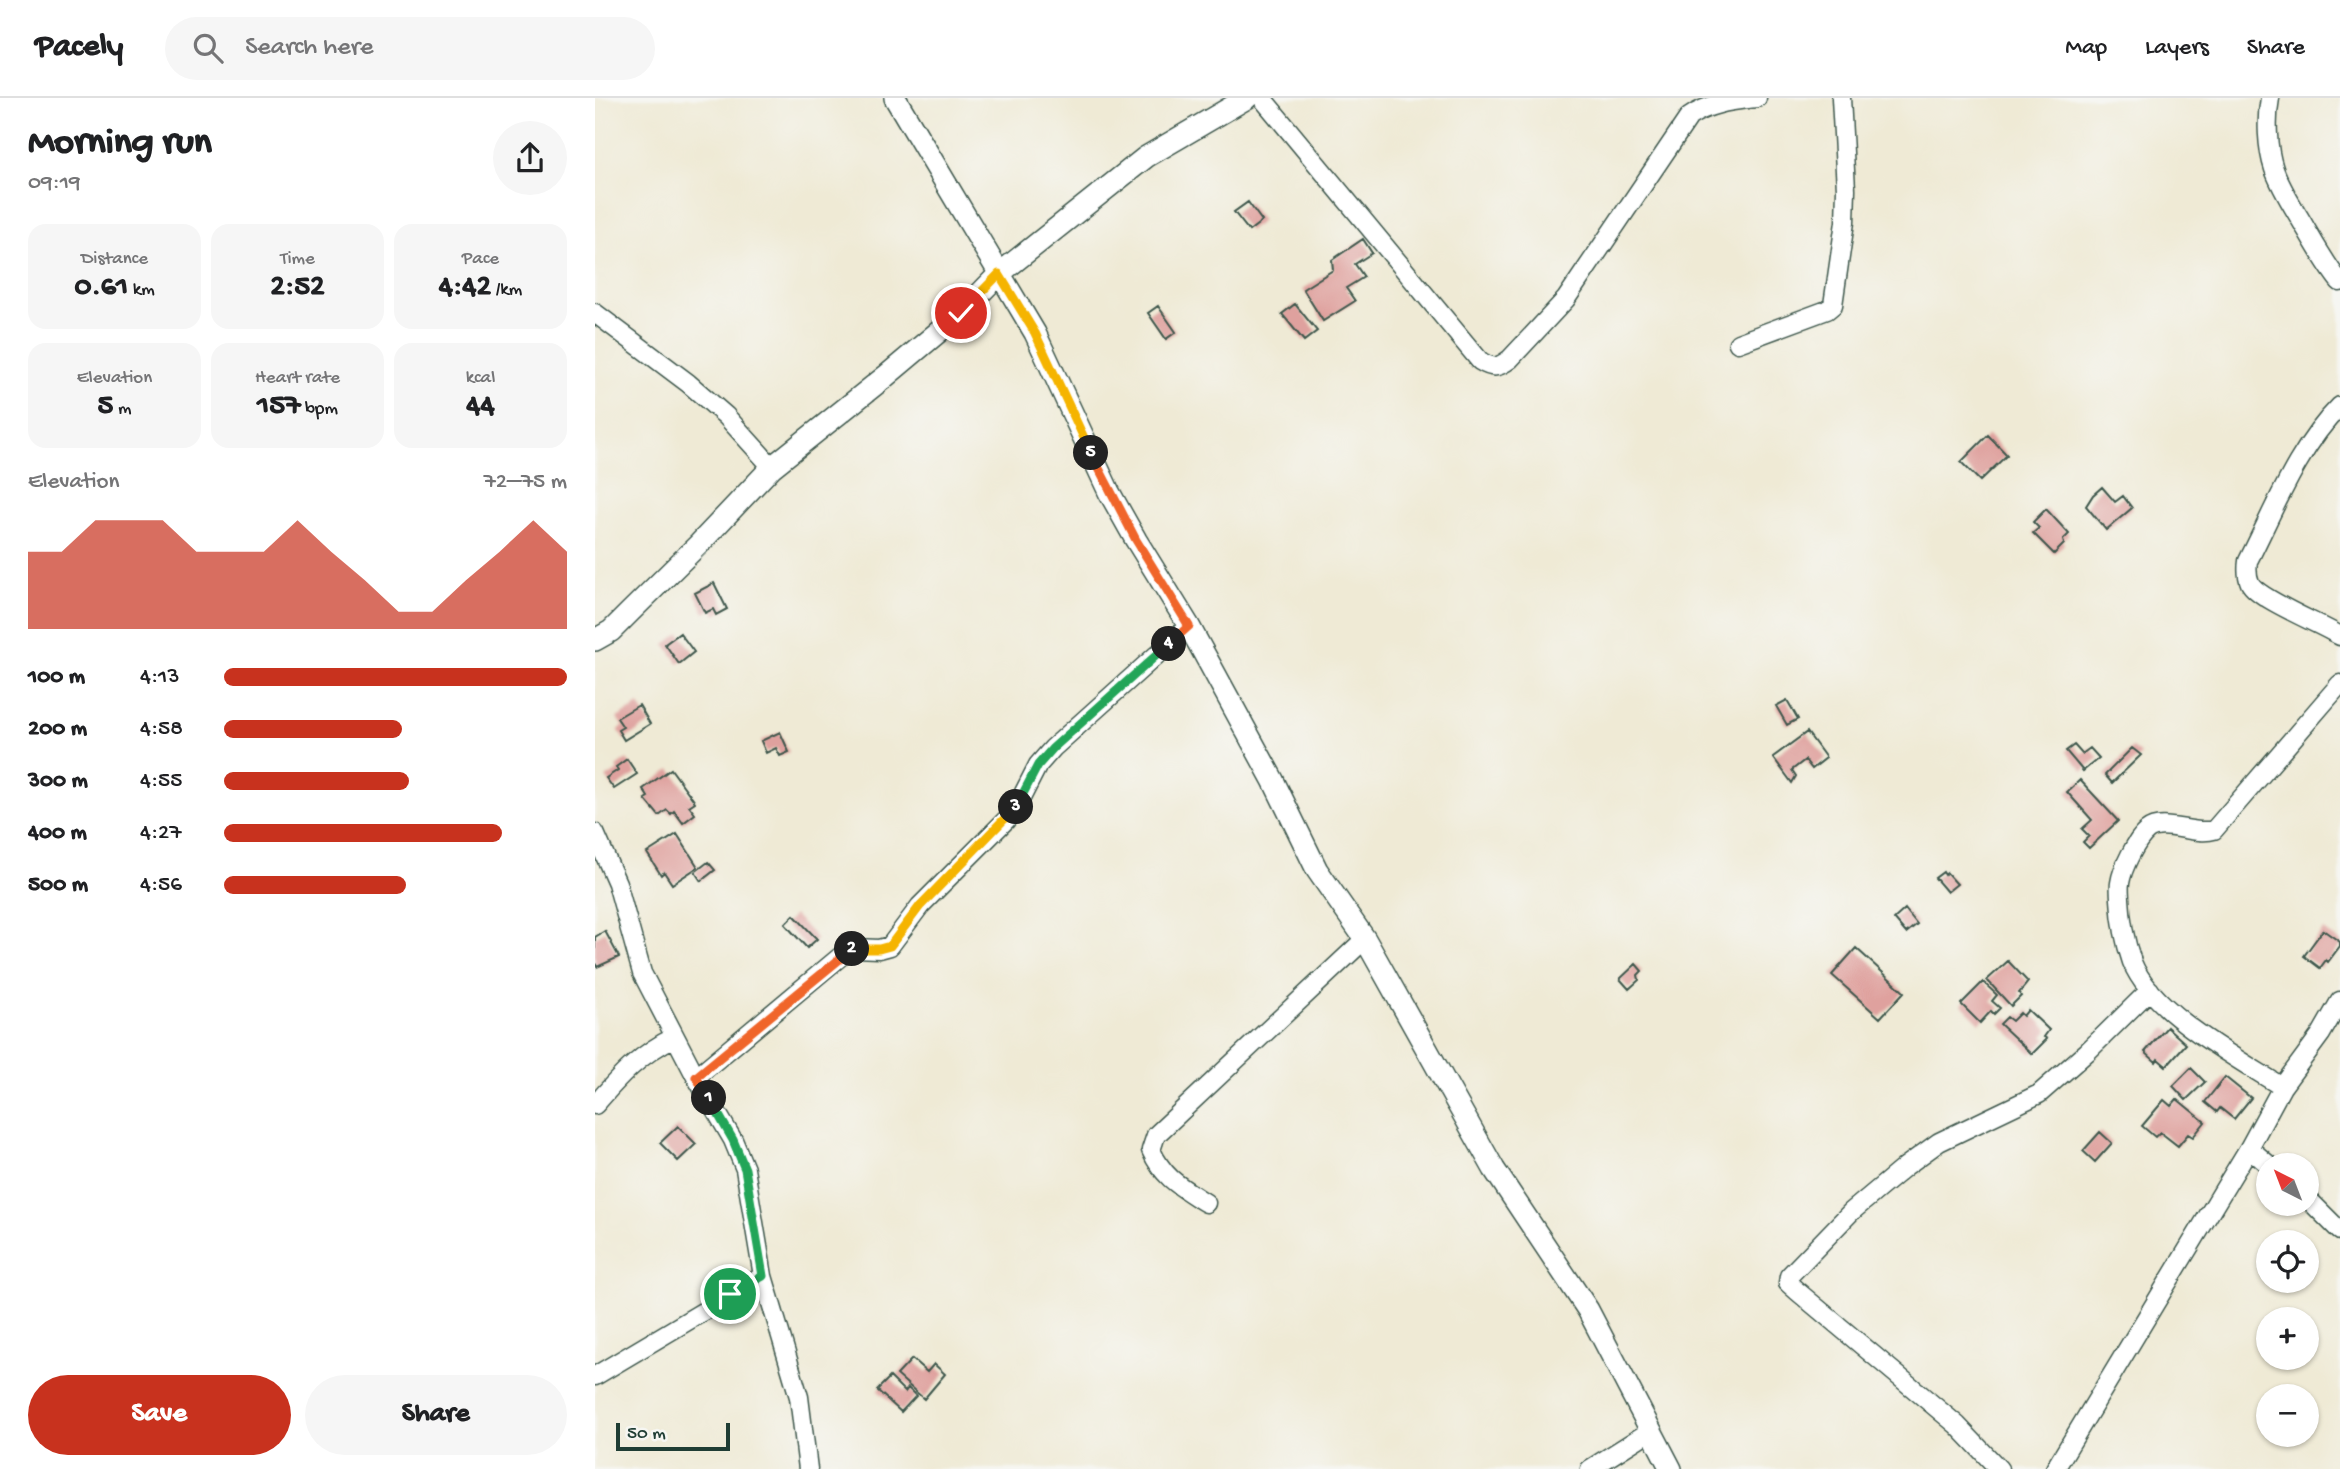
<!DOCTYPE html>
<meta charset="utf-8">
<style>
body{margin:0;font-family:"Gochi Hand",sans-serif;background:#f6f6f6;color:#202124;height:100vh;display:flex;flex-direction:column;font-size:26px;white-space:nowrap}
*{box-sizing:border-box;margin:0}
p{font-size:23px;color:#757577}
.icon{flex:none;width:38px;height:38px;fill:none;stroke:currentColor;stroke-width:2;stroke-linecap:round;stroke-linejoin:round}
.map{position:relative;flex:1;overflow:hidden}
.drawer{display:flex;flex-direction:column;background:#fff;width:595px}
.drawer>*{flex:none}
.needle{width:46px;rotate:318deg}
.fabs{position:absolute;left:1661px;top:1055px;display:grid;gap:14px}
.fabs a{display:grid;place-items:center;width:63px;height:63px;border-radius:50%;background:#fff;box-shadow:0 2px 5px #0004;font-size:35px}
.scale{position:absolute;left:21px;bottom:18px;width:114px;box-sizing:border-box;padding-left:7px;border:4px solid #1f3d34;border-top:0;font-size:19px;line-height:24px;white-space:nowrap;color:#1f3d34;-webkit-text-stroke:5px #f6f6f2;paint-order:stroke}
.pin{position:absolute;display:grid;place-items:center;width:60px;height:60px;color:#fff;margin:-30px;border:4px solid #fff;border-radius:50%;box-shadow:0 2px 7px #0007}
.km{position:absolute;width:35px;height:35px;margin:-18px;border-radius:50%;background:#222;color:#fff;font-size:19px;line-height:35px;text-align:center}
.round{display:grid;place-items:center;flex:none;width:74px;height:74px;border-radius:37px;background:#f6f6f6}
.headline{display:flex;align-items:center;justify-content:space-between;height:119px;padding:0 28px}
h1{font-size:38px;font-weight:700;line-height:52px}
.metrics{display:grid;grid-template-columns:repeat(3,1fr);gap:10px;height:119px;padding:7px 28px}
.metrics div{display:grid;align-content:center;border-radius:18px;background:#f6f6f6;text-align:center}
.metrics b{font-size:30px;font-weight:700}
.metrics small{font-size:19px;font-weight:400}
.metrics p{font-size:19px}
.chart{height:196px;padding:14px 28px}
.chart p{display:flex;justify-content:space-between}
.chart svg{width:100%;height:126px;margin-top:7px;fill:#c8321e;opacity:.7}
.action{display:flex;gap:14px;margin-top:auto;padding:14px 28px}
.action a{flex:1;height:80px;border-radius:42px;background:#c8321e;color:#fff;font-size:28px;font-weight:700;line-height:80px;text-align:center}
.action a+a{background:#f6f6f6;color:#202124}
ul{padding:0 28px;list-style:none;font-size:23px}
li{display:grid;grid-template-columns:112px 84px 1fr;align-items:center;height:52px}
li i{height:18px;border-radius:9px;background:#c8321e}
header{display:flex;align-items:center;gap:42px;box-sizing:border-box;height:98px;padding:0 35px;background:#fff;border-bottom:2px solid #e0e0e0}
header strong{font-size:33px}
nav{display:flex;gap:38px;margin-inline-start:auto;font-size:24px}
.search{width:490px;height:63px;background:#f6f6f6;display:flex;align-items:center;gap:18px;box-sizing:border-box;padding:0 24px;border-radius:38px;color:#757577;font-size:26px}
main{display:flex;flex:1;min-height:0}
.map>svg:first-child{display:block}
</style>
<header>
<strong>Pacely</strong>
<div class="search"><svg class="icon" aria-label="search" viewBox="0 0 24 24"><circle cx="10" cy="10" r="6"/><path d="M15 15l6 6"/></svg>Search here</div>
<nav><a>Map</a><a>Layers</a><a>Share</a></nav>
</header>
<main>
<section class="drawer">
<div class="headline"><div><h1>Morning run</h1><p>09:19</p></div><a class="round"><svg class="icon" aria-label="share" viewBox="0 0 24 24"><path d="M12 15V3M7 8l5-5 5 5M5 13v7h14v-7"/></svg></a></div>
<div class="metrics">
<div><p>Distance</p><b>0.61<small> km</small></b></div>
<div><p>Time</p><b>2:52</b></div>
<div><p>Pace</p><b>4:42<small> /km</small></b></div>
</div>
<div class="metrics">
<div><p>Elevation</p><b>5<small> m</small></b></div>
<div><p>Heart rate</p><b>157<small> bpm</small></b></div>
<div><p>kcal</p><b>44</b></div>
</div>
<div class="chart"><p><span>Elevation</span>72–75 m</p>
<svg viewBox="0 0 160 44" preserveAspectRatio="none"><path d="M0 44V17L10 17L20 6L30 6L40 6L50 17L60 17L70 17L80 6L90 17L100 27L110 38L120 38L130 27L140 17L150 6L160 17V44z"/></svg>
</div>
<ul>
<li><b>100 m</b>4:13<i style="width:100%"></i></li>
<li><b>200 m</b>4:58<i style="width:52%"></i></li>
<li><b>300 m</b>4:55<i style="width:54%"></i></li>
<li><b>400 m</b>4:27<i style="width:81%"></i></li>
<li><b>500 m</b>4:56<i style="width:53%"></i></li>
</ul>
<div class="action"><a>Save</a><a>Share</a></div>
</section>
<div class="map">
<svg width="1745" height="1371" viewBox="0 0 1745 1371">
<rect width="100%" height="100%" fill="#f6f6f2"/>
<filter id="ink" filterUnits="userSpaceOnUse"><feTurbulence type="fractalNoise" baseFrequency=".0143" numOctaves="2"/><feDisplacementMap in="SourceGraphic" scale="14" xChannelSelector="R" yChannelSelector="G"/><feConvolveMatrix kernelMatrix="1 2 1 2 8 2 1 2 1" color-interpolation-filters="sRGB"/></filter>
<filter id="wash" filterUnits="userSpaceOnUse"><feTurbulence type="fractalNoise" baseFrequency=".00686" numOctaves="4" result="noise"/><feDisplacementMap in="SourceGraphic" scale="28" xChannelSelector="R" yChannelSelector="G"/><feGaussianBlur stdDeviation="1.57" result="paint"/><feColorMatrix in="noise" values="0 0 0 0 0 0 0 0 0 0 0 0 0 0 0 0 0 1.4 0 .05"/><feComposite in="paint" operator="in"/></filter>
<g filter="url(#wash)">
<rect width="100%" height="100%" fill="#efead5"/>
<g id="blocks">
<path fill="#dfa19e" d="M653,104L667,123L654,133L639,114Z
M768,141L777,155L760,166L769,179L751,190L760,203L728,223L708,191L738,172L737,162Z
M700,206L722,233L709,243L687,216Z
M563,208L581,234L571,241L553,215Z
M1393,337L1412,357L1385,383L1366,364Z
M1507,389L1520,404L1528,398L1537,410L1511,432L1491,408L1498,397Z
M1451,411L1474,436L1468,442L1469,446L1459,456L1438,435L1444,430L1438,424Z
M119,485L132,511L121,517L118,511L110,515L100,495Z
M85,535L99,554L84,566L70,546Z
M1192,602L1203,621L1192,627L1181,608Z
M44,607L55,626L29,642L23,632L28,629L22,620Z
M185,634L194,654L185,658L181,650L171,655L166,643Z
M1212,634L1231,660L1217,671L1210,662L1197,672L1201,678L1197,685L1178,659Z
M1479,647L1487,656L1495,650L1504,660L1488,673L1471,653Z
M1537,650L1546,657L1517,685L1510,677Z
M32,661L42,676L19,691L11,680L23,672L21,669Z
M76,671L100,704L94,708L100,716L88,725L79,713L76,716L72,712L64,718L50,701L53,699L48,691Z
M1485,682L1523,723L1494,750L1488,744L1494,738L1487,731L1497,722L1472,694Z
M82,736L103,769L77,786L69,774L66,777L52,755Z
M113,764L120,772L106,783L100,774Z
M1348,774L1350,777L1352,775L1362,786L1352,794L1340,780Z
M1310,811L1322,826L1311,835L1299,821Z
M199,817L222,841L212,850L190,826Z
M1728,832L1745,844V848L1733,864L1731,862L1725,870L1709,858Z
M10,833L24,859L2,869L0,865V839Z
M1261,850L1309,894L1285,920L1237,877Z
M1413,863L1433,884L1424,895L1426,898L1416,908L1392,882Z
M1041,866L1047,873L1043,877L1044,882L1034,891L1025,881Z
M1388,884L1402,897L1397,903L1405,910L1399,916L1396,913L1385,925L1366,906Z
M1433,912L1454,932L1449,939L1452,941L1437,956L1405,926L1412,919L1417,923L1425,915L1428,918Z
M1572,929L1591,946L1571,968L1563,961L1561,964L1550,954Z
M1596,970L1610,984L1591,1002L1578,988Z
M1630,979L1656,1000L1639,1021L1625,1010L1622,1014L1610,1004Z
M1582,1001L1610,1024L1598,1039L1593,1036L1583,1048L1565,1034L1560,1039L1547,1028L1569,1002L1576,1008Z
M83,1028L101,1046L83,1063L65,1045Z
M1505,1034L1517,1045L1500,1064L1488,1053Z
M317,1261L332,1274L339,1266L350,1276L329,1301L302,1277Z
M295,1279L310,1294L313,1290L321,1298L306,1314L282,1292Z"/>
</g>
</g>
<g filter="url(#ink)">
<use href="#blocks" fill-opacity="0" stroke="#3e574c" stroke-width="2"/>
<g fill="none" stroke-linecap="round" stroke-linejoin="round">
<defs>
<path id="minor" d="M667,0L885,263C898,271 903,270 915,261L971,201L1094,19C1114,5 1138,3 1162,0
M1675,0C1671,21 1672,50 1679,71C1685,88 1695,104 1704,119C1717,141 1729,164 1745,184
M0,215L93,285L131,318L177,369
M1143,245L1232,212L1238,207L1250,124L1251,91L1246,0
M1745,308C1703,350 1680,410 1653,463C1652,470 1652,478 1655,485C1663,501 1726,526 1745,538
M0,735L22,785L47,875L101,979L138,1042L150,1071L168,1178L204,1299L213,1371
M101,979L252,853L260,850L284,851L295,848L325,808L411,722L422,708L443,667L458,650L594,528
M1687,989C1642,960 1557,915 1537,864C1530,844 1526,822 1525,801C1525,796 1524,790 1525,785C1527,771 1541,742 1552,733C1567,720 1599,738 1619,732L1745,586
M0,1007C24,979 46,955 80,939
M1654,1050L1675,1068
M1712,1100L1745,1133
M611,1105C586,1089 568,1080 556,1052L561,1037L770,841
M0,1278L168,1178
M995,1371L1055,1333
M1404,1371L1362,1327L1202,1193L1193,1185L1194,1178L1256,1114L1311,1068L1344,1044L1444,996L1492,954L1555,892
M1460,1371L1654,1050L1687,989L1726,936L1745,903"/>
<path id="tertiary" d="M300,0L440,235L514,394L541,442L594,528L678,682L722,772L770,841L899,1071L993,1212L1076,1371
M0,542L16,533L35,514L104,446L177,369L291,278L366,215L404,176L551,59L652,0"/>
</defs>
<use href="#minor" stroke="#3e574c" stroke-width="21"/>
<use href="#tertiary" stroke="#3e574c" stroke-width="24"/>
<use href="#minor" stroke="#fff" stroke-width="18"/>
<use href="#tertiary" stroke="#fff" stroke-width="21"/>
</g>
</g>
<g fill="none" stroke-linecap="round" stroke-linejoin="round" filter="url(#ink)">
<defs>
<path id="split-1" d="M114,1000L138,1042L150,1071L168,1178L135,1196"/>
<path id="split-2" d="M114,1000L101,979L257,851"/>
<path id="split-3" d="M257,851H284L295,848L325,808L421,709"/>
<path id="split-4" d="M421,709L443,667L458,650L574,546"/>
<path id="split-5" d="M496,355L541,442L594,528L574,546"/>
<path id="split-6" d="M366,215L404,176L440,235L496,355"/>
</defs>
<use href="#split-1" stroke="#fff" stroke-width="14"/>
<use href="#split-2" stroke="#fff" stroke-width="14"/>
<use href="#split-3" stroke="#fff" stroke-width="14"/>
<use href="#split-4" stroke="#fff" stroke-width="14"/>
<use href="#split-5" stroke="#fff" stroke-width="14"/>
<use href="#split-6" stroke="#fff" stroke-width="14"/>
<use href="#split-1" stroke="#22a559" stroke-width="9"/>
<use href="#split-2" stroke="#f0652b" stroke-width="9"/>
<use href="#split-3" stroke="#f5b400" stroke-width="9"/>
<use href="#split-4" stroke="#22a559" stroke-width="9"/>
<use href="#split-5" stroke="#f0652b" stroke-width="9"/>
<use href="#split-6" stroke="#f5b400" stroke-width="9"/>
</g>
</svg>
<div class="fabs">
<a><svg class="needle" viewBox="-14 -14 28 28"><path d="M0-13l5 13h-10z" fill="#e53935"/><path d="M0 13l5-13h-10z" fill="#757577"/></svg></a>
<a><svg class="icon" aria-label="locate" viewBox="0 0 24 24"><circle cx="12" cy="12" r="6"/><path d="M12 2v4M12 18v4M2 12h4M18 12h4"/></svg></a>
<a>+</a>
<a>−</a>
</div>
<div class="scale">50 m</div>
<div class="pin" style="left:135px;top:1196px;background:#1e9e55"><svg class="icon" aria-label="arrive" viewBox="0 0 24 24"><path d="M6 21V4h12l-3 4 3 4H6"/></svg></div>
<div class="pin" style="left:366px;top:215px;background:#d93025"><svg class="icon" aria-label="check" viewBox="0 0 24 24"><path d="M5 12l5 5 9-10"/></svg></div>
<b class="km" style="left:114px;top:1000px">1</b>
<b class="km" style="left:257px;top:851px">2</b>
<b class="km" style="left:421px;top:709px">3</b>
<b class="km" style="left:574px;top:546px">4</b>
<b class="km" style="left:496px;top:355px">5</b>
</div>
</main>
